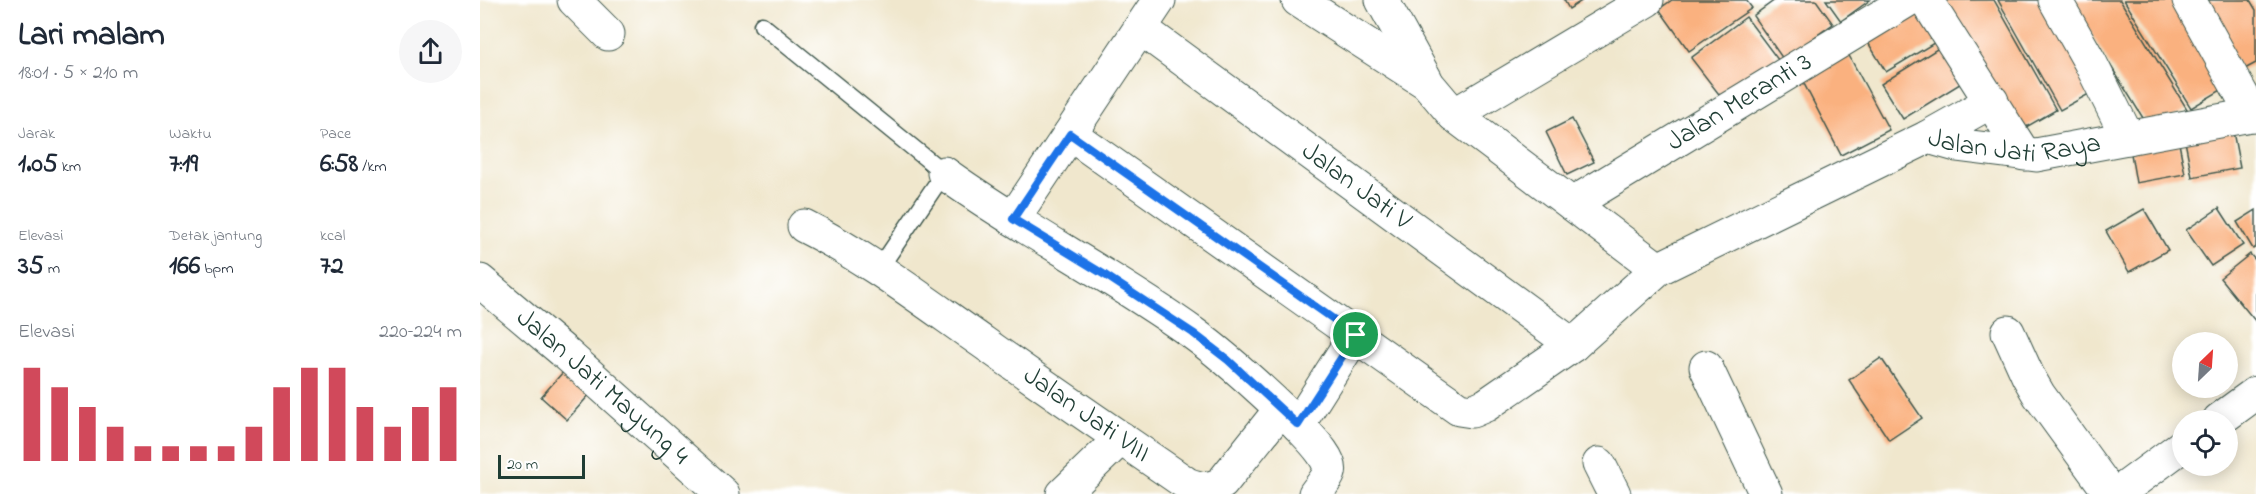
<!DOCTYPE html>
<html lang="id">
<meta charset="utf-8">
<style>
body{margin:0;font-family:"Indie Flower",sans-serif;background:#f6f6f7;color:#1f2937;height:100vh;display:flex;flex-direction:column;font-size:22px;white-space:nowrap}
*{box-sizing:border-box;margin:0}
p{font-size:20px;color:#747a83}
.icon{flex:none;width:33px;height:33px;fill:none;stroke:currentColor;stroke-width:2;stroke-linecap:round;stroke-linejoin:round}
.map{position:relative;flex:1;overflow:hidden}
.sheet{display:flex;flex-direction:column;background:#fff;width:480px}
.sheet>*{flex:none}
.needle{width:39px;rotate:25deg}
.fabs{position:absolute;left:1692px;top:332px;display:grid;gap:12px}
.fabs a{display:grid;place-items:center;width:66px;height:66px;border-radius:50%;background:#fff;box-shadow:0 3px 15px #0003;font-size:30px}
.scale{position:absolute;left:18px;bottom:15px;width:87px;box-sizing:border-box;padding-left:6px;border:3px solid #1f3d34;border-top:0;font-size:16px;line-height:21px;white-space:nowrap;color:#1f3d34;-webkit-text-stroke:4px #fff;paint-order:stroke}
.pin{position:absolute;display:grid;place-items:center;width:51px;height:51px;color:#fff;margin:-26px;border:3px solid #fff;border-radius:50%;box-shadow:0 2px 6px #0007}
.round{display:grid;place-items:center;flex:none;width:63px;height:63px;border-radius:32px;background:#f6f6f7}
.head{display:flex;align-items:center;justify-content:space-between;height:102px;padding:0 18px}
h1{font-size:33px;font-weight:800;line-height:45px}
.metrics{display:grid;grid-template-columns:repeat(3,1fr);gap:9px;height:102px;padding:6px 18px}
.metrics div{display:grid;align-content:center}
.metrics b{font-size:26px;font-weight:800}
.metrics small{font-size:16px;font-weight:400}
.metrics p{font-size:16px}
.chart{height:168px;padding:12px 18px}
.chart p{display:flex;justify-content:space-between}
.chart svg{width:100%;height:108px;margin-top:6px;stroke:#d1495b;stroke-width:6}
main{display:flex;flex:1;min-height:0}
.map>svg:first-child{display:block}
</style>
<main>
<section class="sheet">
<div class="head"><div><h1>Lari malam</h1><p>18:01 · 5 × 210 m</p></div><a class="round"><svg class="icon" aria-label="share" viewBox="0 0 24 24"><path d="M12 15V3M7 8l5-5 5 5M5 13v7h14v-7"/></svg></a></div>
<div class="metrics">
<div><p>Jarak</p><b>1.05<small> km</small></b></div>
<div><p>Waktu</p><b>7:19</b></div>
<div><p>Pace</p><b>6:58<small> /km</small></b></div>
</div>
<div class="metrics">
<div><p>Elevasi</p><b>35<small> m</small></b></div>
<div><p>Detak jantung</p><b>166<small> bpm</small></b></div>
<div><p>kcal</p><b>72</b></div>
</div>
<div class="chart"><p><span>Elevasi</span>220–224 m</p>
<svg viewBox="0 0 160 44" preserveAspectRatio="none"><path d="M5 44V6M15 44V14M25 44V22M35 44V30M45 44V38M55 44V38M65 44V38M75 44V38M85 44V30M95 44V14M105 44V6M115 44V6M125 44V22M135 44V30M145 44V22M155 44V14"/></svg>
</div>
</section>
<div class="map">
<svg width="1776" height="494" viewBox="0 0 1776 494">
<rect width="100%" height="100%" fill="#fff"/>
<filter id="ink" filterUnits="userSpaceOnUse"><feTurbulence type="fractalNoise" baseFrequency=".0167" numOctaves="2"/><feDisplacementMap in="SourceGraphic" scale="12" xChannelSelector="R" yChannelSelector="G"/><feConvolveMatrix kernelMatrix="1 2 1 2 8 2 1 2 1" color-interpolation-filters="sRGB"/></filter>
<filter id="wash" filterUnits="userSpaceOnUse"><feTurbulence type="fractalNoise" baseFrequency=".008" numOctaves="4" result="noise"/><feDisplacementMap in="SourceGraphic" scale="24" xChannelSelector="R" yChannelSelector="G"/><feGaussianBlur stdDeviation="1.35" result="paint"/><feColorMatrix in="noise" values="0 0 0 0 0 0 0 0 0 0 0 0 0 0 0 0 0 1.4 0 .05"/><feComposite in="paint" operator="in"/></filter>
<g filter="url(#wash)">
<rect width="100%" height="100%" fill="#f0e7cd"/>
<g id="blocks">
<path fill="#fab17f" d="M1084,0H1103L1089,9Z
M1192,0H1266L1272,8L1209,51L1179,9Z
M1295,0H1336L1353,24L1303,59L1273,16Z
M1346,0H1390L1361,21Z
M1464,0H1514L1576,110L1539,131Z
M1518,0H1567L1618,89L1580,110Z
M1590,0H1640L1707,109L1671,131Z
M1644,0H1695L1748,86L1711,108Z
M1721,0H1770L1776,10V63L1761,71Z
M1442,1L1464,37L1406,72L1384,36Z
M1266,17L1299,61L1245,102L1211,58Z
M1465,44L1488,79L1423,119L1401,84Z
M1366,50L1409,130L1361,155L1319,74Z
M1092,119L1114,162L1087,175L1066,132Z
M1751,121L1760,168L1712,177L1703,131Z
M1697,133L1705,174L1656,183L1649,142Z
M1739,208L1763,245L1731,266L1706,230Z
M1664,209L1688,250L1649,272L1626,231Z
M1776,210V247L1773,249L1757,222Z
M1770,254L1776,261V322L1740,278Z
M1401,358L1442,418L1409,440L1369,380Z
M91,363L117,386L87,420L61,397Z"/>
</g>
</g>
<g filter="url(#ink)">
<use href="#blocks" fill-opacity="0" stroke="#3e564b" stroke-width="1.5"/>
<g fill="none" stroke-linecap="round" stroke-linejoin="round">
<defs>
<path id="lane" d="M282,25L464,173L399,269"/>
<g id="street">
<path d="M94,0L128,34"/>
<path d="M818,0L947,83L974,115L1178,269"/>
<path d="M902,0L946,80"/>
<path d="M1446,0L1544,154"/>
<path d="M1575,0L1610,62L1648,138"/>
<path d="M1709,0L1773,115"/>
<path id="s1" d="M660,28L1093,345"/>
<path d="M974,115L1167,0"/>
<path id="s2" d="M590,134L979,409L992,411L1006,405L1093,345L1178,269L1448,137L1476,145L1556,155L1776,114"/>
<path d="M1448,137L1512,101"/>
<path d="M464,173C544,231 634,276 714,334C751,361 785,393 818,425L875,335"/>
<path id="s3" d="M1092,204L1428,0"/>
<path d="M533,219L679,0"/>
<path id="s4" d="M324,226C388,258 445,302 504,343C571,391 639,437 707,484C720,489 729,491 742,483L801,409"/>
<path id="s5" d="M0,281L83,351L243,494"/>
<path d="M1528,332L1548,376L1559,395L1631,494"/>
<path d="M1226,367L1286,494"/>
<path d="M1739,420L1776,393"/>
<path d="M818,425C827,435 854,460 849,473C846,481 839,488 835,494"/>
<path d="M1119,464L1134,494"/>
<path d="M583,494L641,438"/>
<path d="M1637,494L1702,446"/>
</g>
</defs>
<use href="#lane" stroke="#3e564b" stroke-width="19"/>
<use href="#street" stroke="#3e564b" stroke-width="35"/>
<use href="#lane" stroke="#fff" stroke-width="16"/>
<use href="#street" stroke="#fff" stroke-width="33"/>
</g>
</g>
<g fill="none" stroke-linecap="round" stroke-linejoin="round" filter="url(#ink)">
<defs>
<path id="route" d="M590,134L876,335L818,425L748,360L713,333L625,275L533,219Z"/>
</defs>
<use href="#route" stroke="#fff" stroke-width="12"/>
<use href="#route" stroke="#1a73e8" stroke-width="8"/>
</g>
<g text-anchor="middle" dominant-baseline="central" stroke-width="4.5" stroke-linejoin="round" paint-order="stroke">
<g font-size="27" fill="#1f3d34" stroke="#fff">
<text stroke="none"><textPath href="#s3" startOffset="196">Jalan Meranti 3</textPath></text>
<text stroke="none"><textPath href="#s2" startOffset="1113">Jalan Jati Raya</textPath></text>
<text stroke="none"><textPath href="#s1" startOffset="268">Jalan Jati V</textPath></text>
<text stroke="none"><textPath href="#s5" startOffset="162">Jalan Jati Mayung 4</textPath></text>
<text stroke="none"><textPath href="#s4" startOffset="340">Jalan Jati VIII</textPath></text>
</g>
</g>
</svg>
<div class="fabs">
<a><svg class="needle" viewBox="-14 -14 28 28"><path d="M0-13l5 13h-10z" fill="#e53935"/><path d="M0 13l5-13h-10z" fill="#747a83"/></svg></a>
<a><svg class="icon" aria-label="locate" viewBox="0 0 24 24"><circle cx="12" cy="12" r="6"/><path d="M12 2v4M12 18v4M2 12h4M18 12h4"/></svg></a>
</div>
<div class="scale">20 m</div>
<div class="pin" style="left:876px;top:335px;background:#1e9e55"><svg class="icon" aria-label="arrive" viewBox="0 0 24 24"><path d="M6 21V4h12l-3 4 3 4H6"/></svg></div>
</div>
</main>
